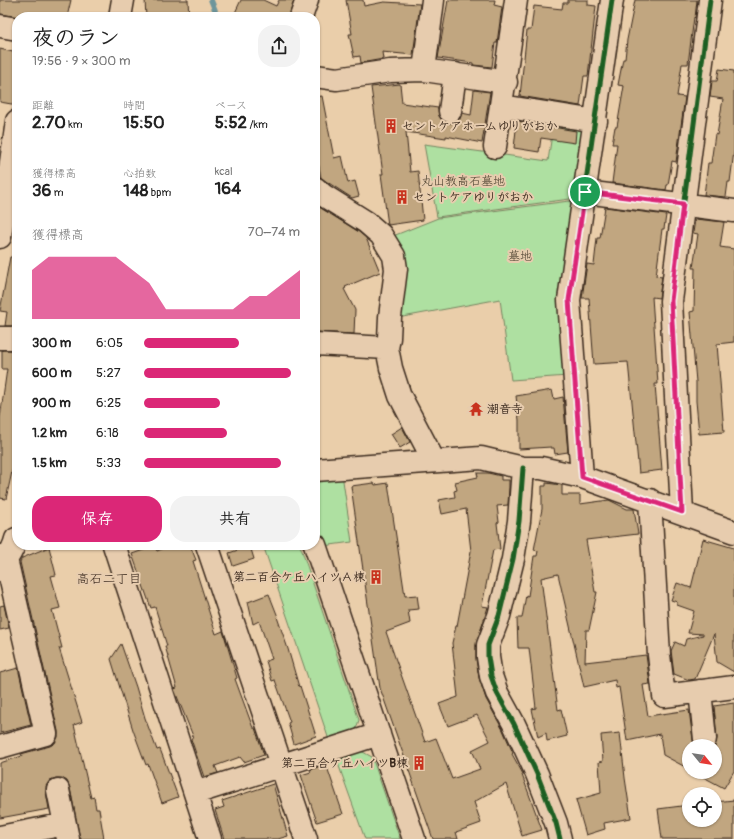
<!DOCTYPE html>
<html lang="ja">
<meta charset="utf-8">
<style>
body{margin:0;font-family:Pangolin,"Klee One",sans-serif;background:#f2f2f2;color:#222;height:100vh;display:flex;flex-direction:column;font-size:15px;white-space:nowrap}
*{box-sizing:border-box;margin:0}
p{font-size:13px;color:#767676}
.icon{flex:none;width:22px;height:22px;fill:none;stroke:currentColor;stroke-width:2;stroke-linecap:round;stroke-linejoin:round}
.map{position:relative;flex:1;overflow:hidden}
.panel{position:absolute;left:12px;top:12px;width:308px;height:538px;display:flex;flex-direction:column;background:#fff;border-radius:16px;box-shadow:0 1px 3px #0004}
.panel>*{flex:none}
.needle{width:26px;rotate:120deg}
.fabs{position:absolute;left:682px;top:739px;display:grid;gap:8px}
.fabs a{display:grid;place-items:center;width:40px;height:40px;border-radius:50%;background:#fff;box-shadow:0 1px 3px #0004;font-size:20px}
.pin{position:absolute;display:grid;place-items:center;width:34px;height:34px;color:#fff;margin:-17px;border:2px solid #fff;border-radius:50%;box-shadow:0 1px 4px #0007}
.round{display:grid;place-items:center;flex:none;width:42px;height:42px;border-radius:16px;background:#f2f2f2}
.head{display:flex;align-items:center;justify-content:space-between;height:68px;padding:0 20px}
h1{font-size:22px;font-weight:700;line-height:30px}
.metrics{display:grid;grid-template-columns:repeat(3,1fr);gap:6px;height:68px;padding:4px 20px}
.metrics div{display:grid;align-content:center}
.metrics b{font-size:17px;font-weight:700}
.metrics small{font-size:11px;font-weight:400}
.metrics p{font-size:11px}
.chart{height:112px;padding:8px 20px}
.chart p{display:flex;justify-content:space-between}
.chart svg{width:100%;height:72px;margin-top:4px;fill:#db2777;opacity:.7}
.action{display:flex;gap:8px;margin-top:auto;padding:8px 20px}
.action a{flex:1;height:46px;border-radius:16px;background:#db2777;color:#fff;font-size:16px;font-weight:700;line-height:46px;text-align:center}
.action a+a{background:#f2f2f2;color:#222}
ul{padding:0 20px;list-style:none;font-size:13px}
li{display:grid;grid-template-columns:64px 48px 1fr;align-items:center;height:30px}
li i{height:10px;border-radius:5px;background:#db2777}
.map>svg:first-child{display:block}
</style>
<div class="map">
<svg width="734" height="839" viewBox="0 0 734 839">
<rect width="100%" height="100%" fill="#eaceaa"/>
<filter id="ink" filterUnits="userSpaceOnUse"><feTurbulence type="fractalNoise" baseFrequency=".025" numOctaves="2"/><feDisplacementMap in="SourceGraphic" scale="8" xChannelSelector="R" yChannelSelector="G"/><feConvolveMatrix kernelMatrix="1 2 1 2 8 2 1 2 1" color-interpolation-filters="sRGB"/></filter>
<g filter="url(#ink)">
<path fill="#aee0a1" stroke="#748560" d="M554,121L581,125L587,131L577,198L437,217L424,144L548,161Z
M577,200L568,376L511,380L500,299L392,319L388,238L438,218Z
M342,474L352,542L323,546L315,523V477Z
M263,545H300L359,720L355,732L329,740Z
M361,751L372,757L400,839H365L336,758Z"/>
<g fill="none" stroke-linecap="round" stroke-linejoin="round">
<path stroke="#6d959b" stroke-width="5.5" d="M211,0L215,10"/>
</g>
<path fill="#c1a680" stroke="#3b2a1e" d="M0,0H71L67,17H20L0,14Z
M145,0H188L189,17H146Z
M241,0H263L276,6L279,0H294L289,17H233Z
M346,0H363L364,6L384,2L420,4L413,55L382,52L383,59L361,63L360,56L354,57L349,34H352Z
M448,0H495L494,5L502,7L497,43H495L492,67L473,65V63L438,58Z
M568,0H588V5L596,6L588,76H584L580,106L520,96L527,30H531L534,6L562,9L563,3H568Z
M635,0H697L695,18L694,17L688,64H682L677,96L685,97L676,162L672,161L668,185H667L666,190L612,183L617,144H612L615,127H617L624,86L618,85L623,59H625L627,40Z
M0,49L17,53V105L0,102Z
M719,69L734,71V151L730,182H728L726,197L704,195L708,163H711L715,134L717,135L723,99L710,97L712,81H717Z
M400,84L402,103L438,108L439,116L443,121L449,123L455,122L460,119L462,113L471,115L474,90L490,92L482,143L446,136V138L406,132L410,172L418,171L423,220L388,225L381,174H383L371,87Z
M322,96L334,158L342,156L348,183L355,181L359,196L352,198L321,178L317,156H315V97Z
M517,121L576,131L575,143L541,138L539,152L514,148Z
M316,205L359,232L366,238L380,272L345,287L346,288L344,289L355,310L354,334L315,332Z
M605,207L666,215L664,229H662L656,276L662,277L659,298L652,297L658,384H655L662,470L639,473L628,362L594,364L589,298H582L587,264L594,265L597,238H600Z
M695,219L724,222L720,247L734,249V342L717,344L724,432L699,434L696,401V382L690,312L694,311L695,268H693L698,234L693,233Z
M10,257H17V326H5L7,312L0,311Z
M2,350H17V449L6,499L0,498V418L7,369H2Z
M552,390L554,399L563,397L568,452L555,454L554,448H551V447L519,449V420L516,396Z
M402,427L410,442L400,448L391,434Z
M477,473H488L501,476V480H509V487L508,505L497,506L499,522L497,523L500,549L493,550L482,606L488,607L476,645V659L479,678L486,699L503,730L513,753L512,754L523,774L522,775L542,830L522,836L506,784L474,802L481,823L456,832L458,839H433L380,688L351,486L374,483L375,485L388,483L405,596L417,595L419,609L408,610L410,623L386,632L425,742L436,738L452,779L480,769L472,750L490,741L477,715L448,726L439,704L458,697L452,643L456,626H457L471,551L466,509L442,514L439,500L455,497L454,491L457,490L455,482L478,477Z
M546,483L562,485V495H580V504L609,500L627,509H634L638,534L586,540L595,592H597L589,630H586L585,662L646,655L650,684L643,685L648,716L689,710L693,740L695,746H689V769L663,755L660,734L627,741L619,687L616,688L615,680L584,687L558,574L541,578L558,710L561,709L567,736L547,741L546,733L538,737L532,709L536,708L529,648H518L517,618H522L526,595L528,596L534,556H537L538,551L534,550L542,509V486H546Z
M703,539L734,548V672L717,662L714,634L695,679L689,680L674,674L671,651L675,642L684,646L686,639L703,635V634L688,633L694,611L677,605V602L671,600L677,583L691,588Z
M172,545H190L196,560L193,561L216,634L223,631L237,678L235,679L253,728H255L264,755L244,762L240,757L215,766L218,773L204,777L191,739L193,736L174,689L177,688L165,646H167L155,607L151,608L132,554L155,546L157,551Z
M250,546L254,559L233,566L229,553Z
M49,547L56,575L51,576L60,608L52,610L62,648H59L82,722L74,725L91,798L94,797L96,809H99L104,839H80L70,788L67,781L62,778H56L50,780L46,786V792L49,809L0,818V763L22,756L21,754L50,746L55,743L58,737V731L20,562L22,558Z
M269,594L278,617H277L288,649L299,687L300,686L316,736L294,744L288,723L290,722L275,680L272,681L266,661L272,659L259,621L253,624L248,602Z
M4,605L9,628L0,630V606Z
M121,644L136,687L145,718L157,750L160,749L178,797L162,803L148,764L146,765L133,730L111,659Z
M18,668L31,725L0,733V673Z
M734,703V771L724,788L694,772H715V746L717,738L714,706Z
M620,733L625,778L631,818L604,823L605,829L586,835L576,800L601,793L599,762L603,761L601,735Z
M326,764L343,814L317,822L301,775L311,772L310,770Z
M273,784L288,836L278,839H224L215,810L224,807L222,801Z
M734,800V839H662L658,809L689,805V820H715V802Z"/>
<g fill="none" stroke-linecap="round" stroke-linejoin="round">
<defs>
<path id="minor" d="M120,17L123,0
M301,17L307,0
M0,26L17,29
M424,70L433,0
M315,76L337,79L390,71L424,70L506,82
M502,106L596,121
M450,111L455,74
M495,147L516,0
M315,188L323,195L366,222L381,235L394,256L396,269L390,317L389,338L387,348L391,368L400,396L434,461
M585,192L734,211
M0,237L17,121
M0,338H17
M315,344L387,348
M523,468L519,521L513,559L499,616L488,645V657L491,676L497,693L514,724L537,774L556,823L560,839
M315,470L481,458L523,468H541L582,477L734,532
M582,477L569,300L612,0
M650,500L659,655L664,696L734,687
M682,512L671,301L710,0
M114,545L210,839
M207,545L306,839
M315,545L414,839
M0,556L6,559L46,734L0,747
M0,570C6,558 13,552 16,539
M700,691L705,739
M58,790L68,839
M195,793L379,734
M0,837L65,824"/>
</defs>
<use href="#minor" stroke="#3b2a1e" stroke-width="25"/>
<use href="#minor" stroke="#e7ccae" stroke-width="22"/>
<defs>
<path id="cycleway" d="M523,468L519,521L513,559L499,616L488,645V657L491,676L497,693L514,724L537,774L556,823L560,839
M582,477L569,300L612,0
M682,512L671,301L710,0"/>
</defs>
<use href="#cycleway" stroke="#e7ccae" stroke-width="8"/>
<use href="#cycleway" stroke="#1b5e20" stroke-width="5"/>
</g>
</g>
<g fill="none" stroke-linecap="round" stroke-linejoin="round" filter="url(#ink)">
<defs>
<path id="route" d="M585,192L683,204L671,301L682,512L582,477L569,300Z"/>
</defs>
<use href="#route" stroke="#fff" stroke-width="8"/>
<use href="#route" stroke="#db2777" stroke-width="5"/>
</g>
<defs>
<symbol id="building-bare" viewBox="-9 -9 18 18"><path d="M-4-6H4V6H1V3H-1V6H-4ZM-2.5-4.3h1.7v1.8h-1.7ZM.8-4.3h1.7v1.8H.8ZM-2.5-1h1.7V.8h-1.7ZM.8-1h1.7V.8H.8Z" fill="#c8321e" stroke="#e7ccae" stroke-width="2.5" paint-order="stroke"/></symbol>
<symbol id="temple-bare" viewBox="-9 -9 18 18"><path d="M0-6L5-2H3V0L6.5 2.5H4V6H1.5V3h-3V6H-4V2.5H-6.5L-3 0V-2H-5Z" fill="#c8321e" stroke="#e7ccae" stroke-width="2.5" paint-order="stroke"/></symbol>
</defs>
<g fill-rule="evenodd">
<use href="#building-bare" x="381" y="116" width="20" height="20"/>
<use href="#building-bare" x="392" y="187" width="20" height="20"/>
<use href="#temple-bare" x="466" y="399" width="20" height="20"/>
<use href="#building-bare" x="366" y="567" width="20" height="20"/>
<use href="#building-bare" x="409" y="753" width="20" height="20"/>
</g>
<g text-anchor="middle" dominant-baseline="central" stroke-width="4" stroke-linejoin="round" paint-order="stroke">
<g font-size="12" font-weight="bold" fill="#3b2a1e" stroke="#e7ccae" text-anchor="start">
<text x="402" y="126">セントケアホームゆりがおか</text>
<text x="413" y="197">セントケアゆりがおか</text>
<text x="487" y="409">潮音寺</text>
<text x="365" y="577" text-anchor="end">第二百合ケ丘ハイツＡ棟</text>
<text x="408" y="763" text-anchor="end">第二百合ケ丘ハイツB棟</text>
</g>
<g font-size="12" fill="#463c2b" stroke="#e7ccae">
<text x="463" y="181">丸山教高石墓地</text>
<text x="520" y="256">墓地</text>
</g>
<g font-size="13" fill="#3b2a1e" stroke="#e7ccae">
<text x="109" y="579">高石二丁目</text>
</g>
</g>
</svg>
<div class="fabs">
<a><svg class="needle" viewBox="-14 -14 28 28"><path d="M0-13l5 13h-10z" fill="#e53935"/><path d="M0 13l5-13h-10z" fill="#767676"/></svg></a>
<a><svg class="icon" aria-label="locate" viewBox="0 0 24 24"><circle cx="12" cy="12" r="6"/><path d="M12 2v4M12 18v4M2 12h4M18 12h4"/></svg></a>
</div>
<div class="pin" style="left:585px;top:192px;background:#1e9e55"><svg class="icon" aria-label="arrive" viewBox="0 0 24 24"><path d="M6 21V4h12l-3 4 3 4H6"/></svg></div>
<section class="panel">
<div class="head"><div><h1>夜のラン</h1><p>19:56 · 9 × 300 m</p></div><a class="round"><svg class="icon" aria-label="share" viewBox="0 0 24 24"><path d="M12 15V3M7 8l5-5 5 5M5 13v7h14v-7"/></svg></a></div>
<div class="metrics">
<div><p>距離</p><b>2.70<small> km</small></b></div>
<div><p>時間</p><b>15:50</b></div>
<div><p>ペース</p><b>5:52<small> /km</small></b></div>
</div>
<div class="metrics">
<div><p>獲得標高</p><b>36<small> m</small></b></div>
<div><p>心拍数</p><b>148<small> bpm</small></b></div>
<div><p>kcal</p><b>164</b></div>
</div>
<div class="chart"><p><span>獲得標高</span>70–74 m</p>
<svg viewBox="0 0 160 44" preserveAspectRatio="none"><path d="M0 44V14L10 6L20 6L30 6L40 6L50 6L60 14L70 22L80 38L90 38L100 38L110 38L120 38L130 30L140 30L150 22L160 14V44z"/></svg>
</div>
<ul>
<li><b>300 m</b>6:05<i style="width:61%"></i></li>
<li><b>600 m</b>5:27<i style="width:94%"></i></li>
<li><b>900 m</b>6:25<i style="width:49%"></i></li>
<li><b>1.2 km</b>6:18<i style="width:53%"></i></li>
<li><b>1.5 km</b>5:33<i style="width:88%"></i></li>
</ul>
<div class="action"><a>保存</a><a>共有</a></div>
</section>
</div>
